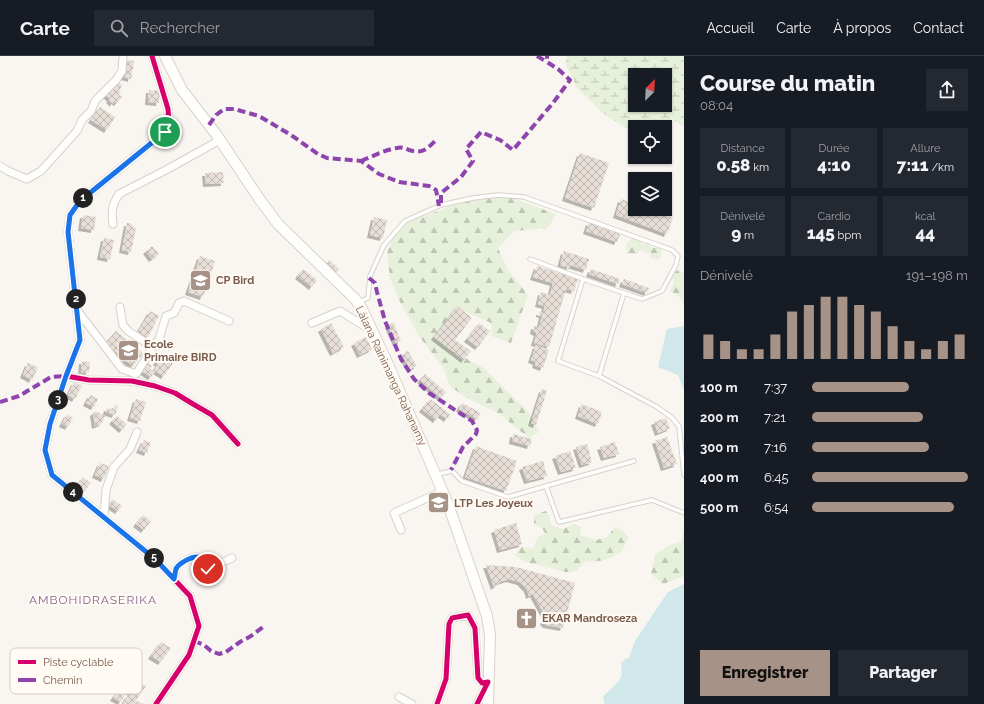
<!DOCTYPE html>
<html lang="fr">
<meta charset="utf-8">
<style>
body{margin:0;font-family:Raleway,sans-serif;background:#242831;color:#f1f3f6;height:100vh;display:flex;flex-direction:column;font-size:15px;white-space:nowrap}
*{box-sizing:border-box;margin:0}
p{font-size:13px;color:#9ea1a6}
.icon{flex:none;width:22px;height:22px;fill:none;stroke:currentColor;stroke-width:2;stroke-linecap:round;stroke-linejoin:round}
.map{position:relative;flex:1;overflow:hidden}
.side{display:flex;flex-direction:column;background:#171b24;width:300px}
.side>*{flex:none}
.needle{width:26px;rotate:24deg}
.buttons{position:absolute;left:628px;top:12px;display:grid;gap:8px}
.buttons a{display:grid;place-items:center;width:44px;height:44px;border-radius:0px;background:#171b24;box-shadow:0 1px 3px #0004;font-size:20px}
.pin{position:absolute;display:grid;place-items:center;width:34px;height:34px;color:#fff;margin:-17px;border:2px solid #fff;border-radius:50%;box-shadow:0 1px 4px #0007}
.km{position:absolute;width:20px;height:20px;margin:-10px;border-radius:50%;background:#222;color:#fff;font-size:11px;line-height:20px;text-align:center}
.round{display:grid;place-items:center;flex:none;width:42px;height:42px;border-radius:0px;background:#242831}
.summary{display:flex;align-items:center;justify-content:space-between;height:68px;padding:0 16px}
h1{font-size:22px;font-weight:800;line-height:30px}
.metrics{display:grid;grid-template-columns:repeat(3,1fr);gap:6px;height:68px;padding:4px 16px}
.metrics div{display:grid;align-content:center;border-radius:0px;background:#242831;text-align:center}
.metrics b{font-size:17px;font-weight:800}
.metrics small{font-size:11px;font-weight:400}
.metrics p{font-size:11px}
.chart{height:112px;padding:8px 16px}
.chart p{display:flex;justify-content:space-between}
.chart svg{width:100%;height:72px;margin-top:4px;stroke:#a69286;stroke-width:6}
.button{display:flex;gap:8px;margin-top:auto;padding:8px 16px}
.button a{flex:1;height:46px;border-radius:0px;background:#a69286;color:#111;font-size:16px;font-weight:800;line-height:46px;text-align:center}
.button a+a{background:#242831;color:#f1f3f6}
ul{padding:0 16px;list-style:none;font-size:13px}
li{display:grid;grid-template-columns:64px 48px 1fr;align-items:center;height:30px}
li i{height:10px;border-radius:5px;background:#a69286}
header{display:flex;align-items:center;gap:24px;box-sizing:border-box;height:56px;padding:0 20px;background:#171b24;border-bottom:1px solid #363941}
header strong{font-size:19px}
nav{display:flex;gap:22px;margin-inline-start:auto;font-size:14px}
.search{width:280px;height:36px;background:#242831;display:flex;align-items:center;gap:10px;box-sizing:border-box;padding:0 14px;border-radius:0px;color:#9ea1a6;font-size:15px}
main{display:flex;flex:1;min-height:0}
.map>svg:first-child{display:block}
</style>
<header>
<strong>Carte</strong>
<div class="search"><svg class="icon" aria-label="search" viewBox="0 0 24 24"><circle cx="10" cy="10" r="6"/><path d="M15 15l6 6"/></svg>Rechercher</div>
<nav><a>Accueil</a><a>Carte</a><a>À propos</a><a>Contact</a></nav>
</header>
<main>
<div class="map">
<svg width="684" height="648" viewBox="0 0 684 648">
<defs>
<pattern id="forest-firs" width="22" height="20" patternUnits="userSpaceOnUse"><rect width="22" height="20" fill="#e7f0db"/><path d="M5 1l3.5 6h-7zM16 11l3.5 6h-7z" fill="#c0c6b4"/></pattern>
<pattern id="wetland-marsh" width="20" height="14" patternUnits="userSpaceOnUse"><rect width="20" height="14" fill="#e7f0db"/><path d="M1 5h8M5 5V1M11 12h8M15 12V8" fill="none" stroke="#c0c6b4"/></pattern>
<pattern id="building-cross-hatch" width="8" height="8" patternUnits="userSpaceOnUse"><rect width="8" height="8" fill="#e6ded7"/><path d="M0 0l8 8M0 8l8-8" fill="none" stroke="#bfb7b1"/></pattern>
<filter id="shadow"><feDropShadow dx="-3" dy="3" stdDeviation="0" flood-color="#0004"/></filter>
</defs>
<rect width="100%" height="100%" fill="#f9f5f0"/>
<path fill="url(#forest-firs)" d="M502,138L537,151L556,158L548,172L514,175L498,192L508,214L528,239L511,287L492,280L491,267L464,255L450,264L441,277L460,299L485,313L530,358L539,376L529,382L498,357L465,341L450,330L444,313L419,280L400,246L390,222L387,197L395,176L404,168L456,148Z
M631,183H637L642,188H648L653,192H661V201L658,204L650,202L651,196L645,197L641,193L637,198H627L626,188Z
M678,214L684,217V249L678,239L670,235L674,227L671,219Z
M546,455L550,462L551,469L562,473L575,468L581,471L580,479L596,484L607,481L615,471L622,474L628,481C627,485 625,489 623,493C616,503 597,507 585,505L576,515L566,516L525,506L515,499L521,491L533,493L538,481L545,477L542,472L534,469V459Z
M684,473V520L663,528L651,518L655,498L672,488L681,486Z"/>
<path fill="url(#wetland-marsh)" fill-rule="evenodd" d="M566,0H684V71L672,63L655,69L626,72L604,58L577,32L566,9ZM635,19H665V49H635Z"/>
<path fill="#d0e8ea" d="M684,270V334L678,319L658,311L667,273Z
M684,528V648H604V644L603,640C608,637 618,626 621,621C622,617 622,612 621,608L625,603L629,602L635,585L668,536Z"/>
<path fill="url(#building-cross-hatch)" filter="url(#shadow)" d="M126,4L134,5L131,23L124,21Z
M119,26L122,30L119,34L121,35L119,39L122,41L117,47L114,45L113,48L109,44L110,42L105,39L113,30L115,31Z
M149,34L160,35L159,47L148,46Z
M100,51L115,61L107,74L91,64Z
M580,97L609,107L594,152L565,142Z
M223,116L224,127L206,128L205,117Z
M621,143L635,148V153H649L673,162L667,178L616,159Z
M83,159L96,161L94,174L81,172Z
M374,161L387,164L383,182L370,179Z
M589,166L621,177L617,186L586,175Z
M127,167L132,168V171L136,172L131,196L122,194Z
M104,182L114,184L110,203L100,201Z
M152,190L159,198L152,203L146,195Z
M564,195L589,203L586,214L570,209L569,212L560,209Z
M200,200L215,205L203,241L188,236Z
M329,204L339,213L334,218L324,210Z
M537,210L578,223L574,235L566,233L549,291L534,287L537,277L533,275L534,270L539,272L542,259L539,258V256L543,257L545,250L538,248L541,236L550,239L553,227L533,221Z
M303,213L317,224L312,231L298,220Z
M591,213L620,223L618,228L589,218Z
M624,223L649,232L647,237L622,228Z
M457,250L472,262L455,284L471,295L464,304L434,281Z
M150,255L159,260L148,281L138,276Z
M393,266L401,285L396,287L388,269Z
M331,267L344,291L333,297L321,273Z
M479,267L490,275L478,291L467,283Z
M116,275L143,297L133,310L105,287Z
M366,281L372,293L360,299L354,287Z
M536,289L549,294L543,312L535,309L536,306L531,304Z
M408,295L417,310L410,313L402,299Z
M161,299L173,307L164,320L154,314L158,308L156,306Z
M82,305L90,306L89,317L81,316Z
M28,307L38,311L32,324L23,319Z
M148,307L152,310L150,313L155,316L151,321L142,315Z
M425,318L446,336L441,342L420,324Z
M74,326L82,330L75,343L68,339Z
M542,333L547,335L536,369L531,367Z
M90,339L98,343L94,351L86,347Z
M136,343L146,346L140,365L130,362Z
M430,343L450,358L447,363L440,358L436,364L422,353Z
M462,347L481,357L477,363L459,353Z
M582,348L602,356L598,368L578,360Z
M115,349L118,350L115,359L106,356L107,352L113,354Z
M96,355L105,360L102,367L95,370L93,357Z
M67,358L73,362L68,371L62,368Z
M117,360L127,368L122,374L112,365Z
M666,362L670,372L658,377L654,366Z
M513,378L532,383L530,390L512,385Z
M667,381L677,408L664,412L655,385Z
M144,384L151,387L147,397L139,394Z
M615,386L619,398L604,402L600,391Z
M587,388L592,406L582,409L576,391Z
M476,390L517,405L506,435L465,421Z
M570,395L576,412L561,416L555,400Z
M543,405L547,420L527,425L522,411Z
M100,407L109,410L104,423L95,419Z
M83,421L91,427L83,437L76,431Z
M112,443L122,450L118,455L109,449Z
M143,459L151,465L144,474L136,468Z
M516,467L522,488L500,494L494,474Z
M486,509L516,511L575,527L563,572L546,569L543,566L545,560L533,538L529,540L527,533L520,526L509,523L500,526L494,531Z
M161,586L171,592L161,606L151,600Z
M130,622L146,630L138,642L134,639L137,645L144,648H135L137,645L134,648H123L128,639H134L123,632Z
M119,633L126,637L121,646L113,642Z"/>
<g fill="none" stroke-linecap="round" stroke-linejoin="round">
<defs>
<path id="lane" d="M530,203L583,223L624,237
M583,223L558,305L599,320
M359,246L368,242L370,220L384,189L405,165L441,149L473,142L498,139L524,141L672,194L678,200L676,209L662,235L642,243L624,237L599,320L657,351L671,361L679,370L684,419
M437,418L448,416L451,414L462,425L508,441L546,430L559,466L652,444L684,457
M546,430L634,405"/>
<path id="street" d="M152,0L168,53L169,66L165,76L80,145L70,159L68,176L80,284L66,320L50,368L45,394L52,419L155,503L190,540L199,570L189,599L156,648
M0,110L8,115L27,123L41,115L77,75L82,64L91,55L95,45L116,24L122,15L123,0
M113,168C111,155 112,149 119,138L166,114L220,84
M77,254L122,313L136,318L153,291L128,275L123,269L120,251
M312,267L340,255L369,273L371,276
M153,291L159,283L166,260L174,257L179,247L184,245L229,265
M66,320L89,324L132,325L155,330L175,337L193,348L212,359L238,388
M104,461L106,434L114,411L130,393L137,376
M401,474L394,457L443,435
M174,523C175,520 175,516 176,513C178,508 194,498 200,502C204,505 205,509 208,513L232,502
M399,641L412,648
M437,648L446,623L449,568L452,562L468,559L475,572L478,622L482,627L488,626L477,648"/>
<path id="secondary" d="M165,0L182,34L216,78L260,144L278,168L355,243L361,251L387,306L448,448L487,560L490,579L488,648"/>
</defs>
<use href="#lane" stroke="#d7d1cb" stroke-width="5.5"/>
<use href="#street" stroke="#d7d1cb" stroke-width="9"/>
<use href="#secondary" stroke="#d9d2cb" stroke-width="12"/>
<use href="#lane" stroke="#fefefd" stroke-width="3.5"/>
<use href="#street" stroke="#fefefd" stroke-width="7"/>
<use href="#secondary" stroke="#fefefd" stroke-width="10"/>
<path stroke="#8e44ad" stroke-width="4" stroke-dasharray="8 4" stroke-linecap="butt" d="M537,0L547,6
M209,69L216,59L224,53H234L259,60L291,79L318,98L327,102L361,105L379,118L399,126L429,130L436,134L439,150
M361,105C371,101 387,93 397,92C401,91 405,92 409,94C423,98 427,93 436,84
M441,147V137L461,121L473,105L466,93L481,76L500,84L513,94L553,47L570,24L558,13L547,6V0
M369,222L375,227L377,236L385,265L401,303L414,323L429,337L472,365L477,374L476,378L463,391L451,414
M0,346L19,340L51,321L66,320
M194,585L204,589L211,595L219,598L226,596L240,586L251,580L263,571"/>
<defs>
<path id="cycleway" d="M152,0L168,53L169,66L165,76L80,145L70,159L68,176L80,284L66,320L50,368L45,394L52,419L155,503L190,540L199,570L189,599L156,648
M66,320L89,324L132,325L155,330L175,337L193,348L212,359L238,388
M437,648L446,623L449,568L452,562L468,559L475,572L478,622L482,627L488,626L477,648"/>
</defs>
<use href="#cycleway" stroke="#fffaf3" stroke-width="8"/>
<use href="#cycleway" stroke="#d6006c" stroke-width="5"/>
</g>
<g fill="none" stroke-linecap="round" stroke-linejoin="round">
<defs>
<path id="route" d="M165,76L80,145L70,159L68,176L80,284L66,320L50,368L45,394L52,419L155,503L174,523C175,520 175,516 176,513C178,508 194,498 200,502C204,505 205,509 208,513"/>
</defs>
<use href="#route" stroke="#fff" stroke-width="8"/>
<use href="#route" stroke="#1a73e8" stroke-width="5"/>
</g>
<defs>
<symbol id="school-square" viewBox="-11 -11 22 22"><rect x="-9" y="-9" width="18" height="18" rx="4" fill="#a69286" stroke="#fffaf3"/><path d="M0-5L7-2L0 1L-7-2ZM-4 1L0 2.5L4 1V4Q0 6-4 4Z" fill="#fff"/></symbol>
<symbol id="church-square" viewBox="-11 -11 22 22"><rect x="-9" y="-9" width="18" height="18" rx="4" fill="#a69286" stroke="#fffaf3"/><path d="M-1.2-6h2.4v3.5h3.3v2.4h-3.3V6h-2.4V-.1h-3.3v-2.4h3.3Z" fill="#fff"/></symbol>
</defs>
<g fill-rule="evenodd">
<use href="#school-square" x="188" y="212" width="25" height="25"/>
<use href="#school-square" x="116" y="282" width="25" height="25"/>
<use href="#school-square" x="426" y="434" width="25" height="25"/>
<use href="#church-square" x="514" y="550" width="25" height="25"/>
</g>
<g text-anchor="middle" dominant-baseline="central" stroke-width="4" stroke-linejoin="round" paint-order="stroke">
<g font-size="11" font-weight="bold" fill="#7a5c4d" stroke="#fffaf3" text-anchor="start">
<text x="216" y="224">CP Bird</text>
<text x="144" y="288">Ecole<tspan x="144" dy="13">Primaire BIRD</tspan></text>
<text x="454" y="447">LTP Les Joyeux</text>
<text x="542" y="562">EKAR Mandroseza</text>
</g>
<g font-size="11" fill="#7a5c4d" stroke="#fffaf3">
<text transform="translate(391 320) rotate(65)">Làlana Rainimanga Rahanamy</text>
</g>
<g font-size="12" letter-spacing="1" fill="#846695" stroke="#fffaf3">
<text x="93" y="544">AMBOHIDRASERIKA</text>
</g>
</g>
<rect x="10" y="592" width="132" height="46" rx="6" fill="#fffaf3" stroke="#d7cbc1" stroke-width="1"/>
<rect x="18" y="604" width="18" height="4" fill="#d6006c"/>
<rect x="18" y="622" width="18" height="4" fill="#8e44ad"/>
<g font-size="11" fill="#7a5c4d">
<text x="43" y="610">Piste cyclable</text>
<text x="43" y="628">Chemin</text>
</g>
</svg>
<div class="buttons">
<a><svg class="needle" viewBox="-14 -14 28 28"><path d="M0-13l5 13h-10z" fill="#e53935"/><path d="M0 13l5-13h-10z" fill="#9ea1a6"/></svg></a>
<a><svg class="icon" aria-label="locate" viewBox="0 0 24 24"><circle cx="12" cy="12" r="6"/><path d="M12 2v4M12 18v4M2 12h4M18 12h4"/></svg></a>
<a><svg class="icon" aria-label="layers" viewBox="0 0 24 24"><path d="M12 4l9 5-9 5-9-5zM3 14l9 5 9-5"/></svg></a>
</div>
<div class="pin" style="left:165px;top:76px;background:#1e9e55"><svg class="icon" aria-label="arrive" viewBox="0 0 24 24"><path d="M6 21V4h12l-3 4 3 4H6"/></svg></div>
<div class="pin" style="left:208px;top:513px;background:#d93025"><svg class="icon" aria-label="check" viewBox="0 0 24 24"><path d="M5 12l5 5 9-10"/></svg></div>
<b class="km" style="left:83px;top:142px">1</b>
<b class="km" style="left:76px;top:243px">2</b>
<b class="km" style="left:58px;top:344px">3</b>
<b class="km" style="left:73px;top:436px">4</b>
<b class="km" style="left:154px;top:502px">5</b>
</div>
<section class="side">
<div class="summary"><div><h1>Course du matin</h1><p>08:04</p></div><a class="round"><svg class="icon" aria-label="share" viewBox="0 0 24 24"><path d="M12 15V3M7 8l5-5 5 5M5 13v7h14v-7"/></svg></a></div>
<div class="metrics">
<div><p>Distance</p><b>0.58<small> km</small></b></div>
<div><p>Durée</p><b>4:10</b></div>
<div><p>Allure</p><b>7:11<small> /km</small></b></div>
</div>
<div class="metrics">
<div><p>Dénivelé</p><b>9<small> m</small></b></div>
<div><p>Cardio</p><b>145<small> bpm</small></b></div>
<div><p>kcal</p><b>44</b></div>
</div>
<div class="chart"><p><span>Dénivelé</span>191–198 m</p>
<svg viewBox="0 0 160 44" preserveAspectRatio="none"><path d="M5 44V29M15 44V33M25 44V38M35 44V38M45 44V29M55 44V15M65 44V11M75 44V6M85 44V6M95 44V11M105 44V15M115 44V24M125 44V33M135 44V38M145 44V33M155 44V29"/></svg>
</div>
<ul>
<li><b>100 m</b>7:37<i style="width:62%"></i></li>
<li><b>200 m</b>7:21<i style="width:71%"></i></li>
<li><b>300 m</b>7:16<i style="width:75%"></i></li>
<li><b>400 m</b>6:45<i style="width:100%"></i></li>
<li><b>500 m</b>6:54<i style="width:91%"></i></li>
</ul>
<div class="button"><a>Enregistrer</a><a>Partager</a></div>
</section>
</main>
